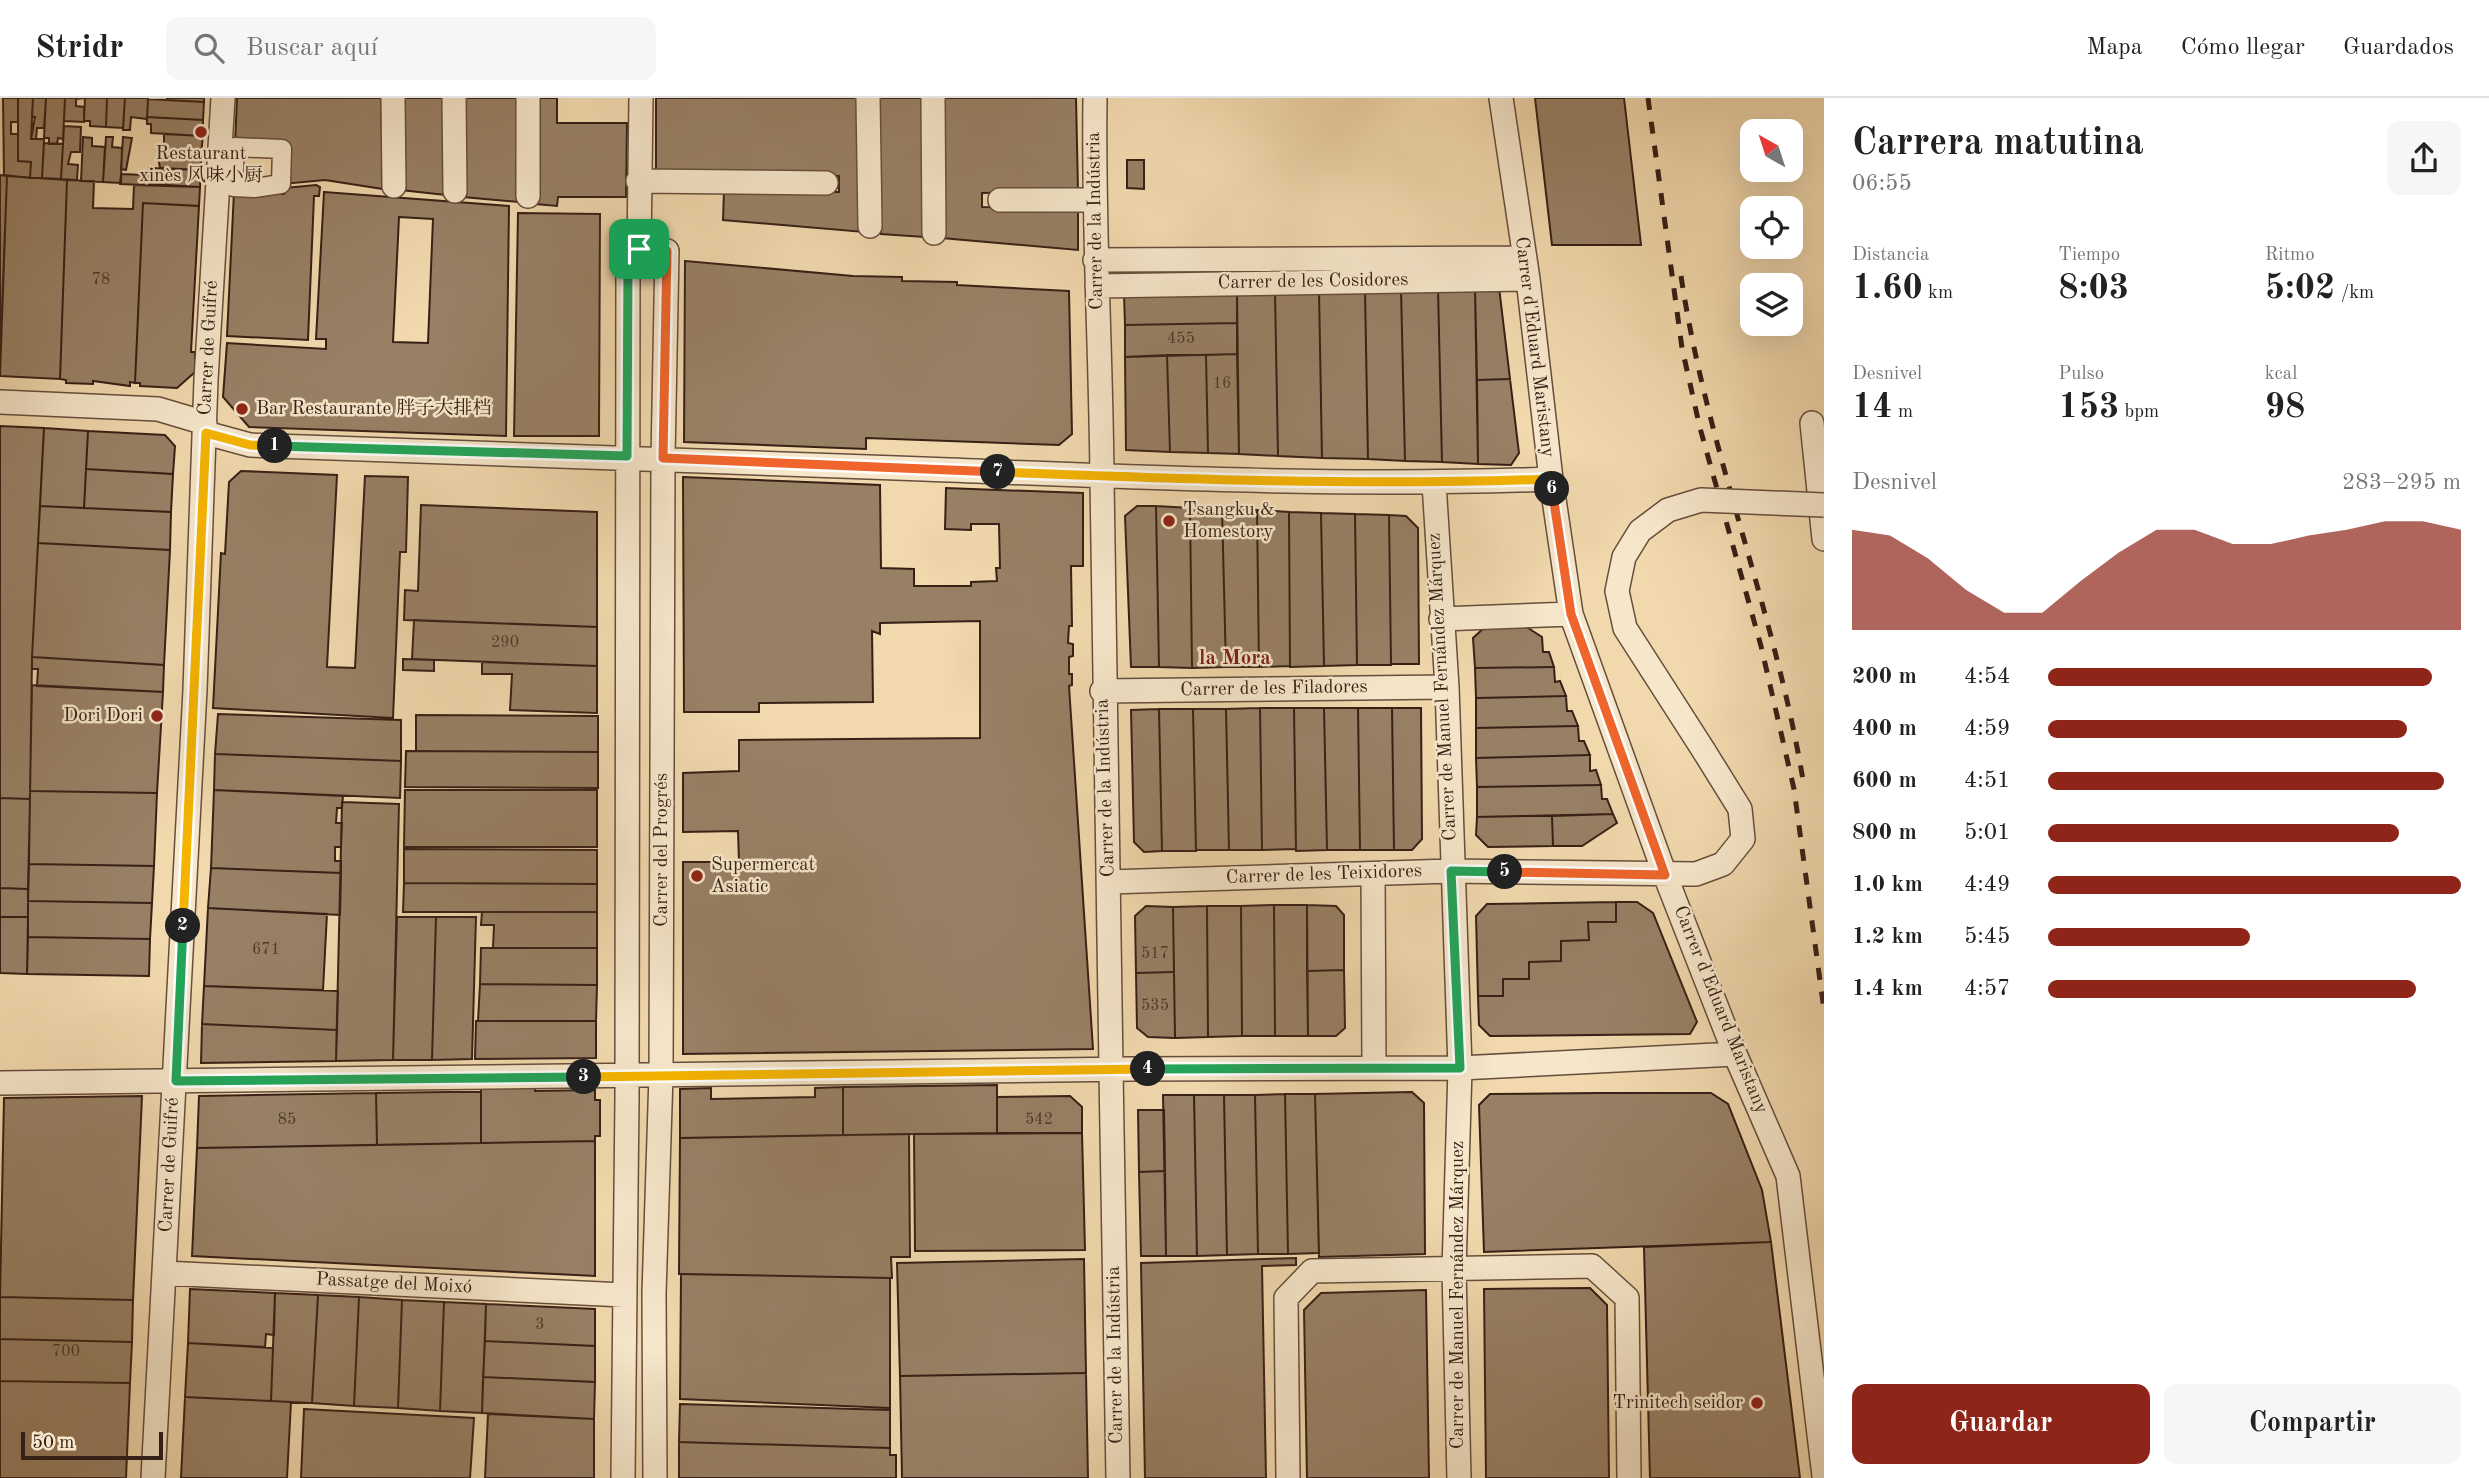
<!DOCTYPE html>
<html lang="es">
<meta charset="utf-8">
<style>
body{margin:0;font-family:"Old Standard TT","Noto Serif SC",serif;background:#f6f6f6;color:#222;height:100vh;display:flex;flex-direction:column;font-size:26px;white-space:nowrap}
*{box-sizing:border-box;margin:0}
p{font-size:23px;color:#767676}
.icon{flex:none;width:38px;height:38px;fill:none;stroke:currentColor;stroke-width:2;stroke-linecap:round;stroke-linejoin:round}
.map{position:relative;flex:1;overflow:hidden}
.drawer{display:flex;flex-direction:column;background:#fff;width:665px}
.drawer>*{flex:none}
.needle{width:46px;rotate:321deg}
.tools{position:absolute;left:1740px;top:21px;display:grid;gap:14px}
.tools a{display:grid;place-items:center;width:63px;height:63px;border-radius:14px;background:#fff;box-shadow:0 7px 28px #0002;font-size:35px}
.scale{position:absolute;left:21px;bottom:18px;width:142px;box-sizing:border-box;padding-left:7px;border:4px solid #372016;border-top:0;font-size:19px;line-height:24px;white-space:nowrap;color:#372016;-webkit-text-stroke:5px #f6e6ca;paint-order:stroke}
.pin{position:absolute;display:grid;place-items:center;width:60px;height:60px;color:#fff;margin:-30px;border-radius:14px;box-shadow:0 4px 10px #0006}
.km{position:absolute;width:35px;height:35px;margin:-18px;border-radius:50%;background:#222;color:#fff;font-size:19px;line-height:35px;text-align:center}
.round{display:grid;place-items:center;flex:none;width:74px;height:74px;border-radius:14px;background:#f6f6f6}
.head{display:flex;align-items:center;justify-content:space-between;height:119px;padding:0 28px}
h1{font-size:38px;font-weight:600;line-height:52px}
.stats{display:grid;grid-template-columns:repeat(3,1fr);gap:10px;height:119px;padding:7px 28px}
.stats div{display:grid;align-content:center}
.stats b{font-size:35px;font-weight:600}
.stats small{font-size:19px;font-weight:400}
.stats p{font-size:19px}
.chart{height:196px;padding:14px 28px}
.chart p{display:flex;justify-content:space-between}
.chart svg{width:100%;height:126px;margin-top:7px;fill:#8f2418;opacity:.7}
.cta{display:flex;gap:14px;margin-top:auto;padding:14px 28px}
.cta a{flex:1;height:80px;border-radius:14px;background:#8f2418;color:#fff;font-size:28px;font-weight:600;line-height:80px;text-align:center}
.cta a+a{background:#f6f6f6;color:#222}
ul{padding:0 28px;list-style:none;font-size:23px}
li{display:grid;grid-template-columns:112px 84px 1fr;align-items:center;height:52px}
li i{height:18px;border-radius:9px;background:#8f2418}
header{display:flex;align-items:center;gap:42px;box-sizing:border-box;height:98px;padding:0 35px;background:#fff;border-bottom:2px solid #e0e0e0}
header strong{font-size:33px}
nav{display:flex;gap:38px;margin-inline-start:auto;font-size:24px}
.search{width:490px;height:63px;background:#f6f6f6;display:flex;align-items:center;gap:18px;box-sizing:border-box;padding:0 24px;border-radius:14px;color:#767676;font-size:26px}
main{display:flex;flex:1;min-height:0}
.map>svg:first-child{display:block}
</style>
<header>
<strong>Stridr</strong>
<div class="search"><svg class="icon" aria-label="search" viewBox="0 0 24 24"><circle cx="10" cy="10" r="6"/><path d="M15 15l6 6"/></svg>Buscar aquí</div>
<nav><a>Mapa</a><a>Cómo llegar</a><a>Guardados</a></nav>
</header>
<main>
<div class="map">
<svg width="1824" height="1380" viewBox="0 0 1824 1380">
<rect width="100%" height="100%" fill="#f1d8ad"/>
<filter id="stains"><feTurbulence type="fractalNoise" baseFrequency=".00286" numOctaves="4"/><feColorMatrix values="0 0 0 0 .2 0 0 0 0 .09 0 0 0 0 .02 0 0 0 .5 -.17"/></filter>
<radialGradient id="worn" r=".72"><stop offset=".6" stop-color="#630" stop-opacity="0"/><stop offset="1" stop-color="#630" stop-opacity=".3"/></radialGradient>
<path fill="#988065" stroke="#372016" stroke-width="2" fill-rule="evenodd" d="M3,0H18V24H11V36H18V63L31,64L30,80L4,77Z
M18,0H33L31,41H44L42,80H30L31,64L18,63Z
M33,0H46L44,30H37L36,41H31L35,19L32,18Z
M46,0H65L63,41L58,40L57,46H49V40H44Z
M65,0H85L76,1V8L84,9V24L64,23Z
M107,0L106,29L90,28V23H84L85,0Z
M107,0H125L123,30L106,29Z
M125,0H148L147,21L131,19L130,32H123Z
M167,0H204V4L167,2Z
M237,0H381L383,91L325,82L283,86L282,50L235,48Z
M398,0H443L445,97L401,92Z
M455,0H518V104L463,99Z
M534,0H557V25H627L626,99H558L557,108L536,106Z
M656,0H860L864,134L723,122L724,93L839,94V78L656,77Z
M878,0H923L924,139L881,136Z
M940,0H1076L1078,93L982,95V109L1078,110V152L942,140Z
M1535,0H1624L1641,147H1552Z
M148,1L204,4L203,22L147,19Z
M147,19L203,22V38L151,35V26H147Z
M64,28L81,29L80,54H71L68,66L78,67L77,82L61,81Z
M164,36L203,38L201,56L164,54Z
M83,39L92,40V48L105,49L103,84L81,83Z
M106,39H113L112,49L122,50L121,85L103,84Z
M123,39L132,40L126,72L121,71Z
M44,45L63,46L61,81L42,80Z
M157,53L201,56V72L160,70Z
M1127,62H1144V91L1127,90Z
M149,70L201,72L200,89L149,86Z
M121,76L144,77V87L120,86Z
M0,77L7,78L0,265Z
M7,78L67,82L60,281L0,278Z
M67,82L94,83L93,110L133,111L134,87L200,89L199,108L143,105L135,285L130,284V288L93,283V286L66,285V282L60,281Z
M316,87L320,89L319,98H314L308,242L227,238L234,94L284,96L285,90Z
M324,94L509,108L506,338L249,329L223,299L227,245L326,251V241H316ZM399,119L433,121L428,245L393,244Z
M143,105L199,108L191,254H195V274L177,290L140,288V285H135Z
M518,115L600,116L599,338H514Z
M685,163L853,178L902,179V183L957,184V187L1069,193L1072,336L1059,347L866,340V351L684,344Z
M1499,189L1510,281L1477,282L1475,190Z
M1475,190L1478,366L1442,364L1438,191Z
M1401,191H1438L1442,364L1405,363Z
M1401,191L1405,363L1368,361L1365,192Z
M1365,192L1368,361L1322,360L1319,193Z
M1319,193L1322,360L1278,358L1275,194Z
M1275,194L1278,358L1239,356L1237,195Z
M1237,195V225L1125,227L1124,197Z
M1237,225V256L1125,259V227Z
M1237,256L1239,356L1208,355L1206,257Z
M1167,257L1170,354L1126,352L1125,259Z
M1167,257H1206L1208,355L1170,354Z
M1510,281L1519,355L1511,367L1478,366L1477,282Z
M0,328L44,330L32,559L30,701L0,700Z
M44,330L88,333L84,410L40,408Z
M88,333L165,337L175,348L173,376L86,371Z
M86,371L173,376L171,414L84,410Z
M241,373L337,377L327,569L355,570L365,378L408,379L406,454H400L393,620L213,610L221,455L225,456L229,384Z
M683,379L880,387L881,470L914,471V488H971V484L997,483L996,470H1000L999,426H971V432L945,431L946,390L1083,395V468H1071L1072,528H1069L1068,545L1073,546V558L1069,559V576H1072V587L1069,588L1093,951L683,956V764H739L738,733L683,734V675L739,673V642L980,640V523L880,525V536L872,533L873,604L759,605V614H684Z
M421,407L597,414V529L404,522L405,492L418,493Z
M40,408L171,414L170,452L38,445Z
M1137,408H1156L1159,569H1131L1125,418Z
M1156,408L1190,410L1192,570L1159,569Z
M1190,410L1222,411L1226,569L1192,570Z
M1222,411L1257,412L1259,569H1226Z
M1257,412L1289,414L1290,568L1259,569Z
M1289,414L1321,415L1324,568L1290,569Z
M1321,415L1355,416L1357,567L1324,568Z
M1355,416L1389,417L1391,567H1357Z
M1389,417L1406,418L1418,430L1419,566H1391Z
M38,445L170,452L164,567L32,559Z
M414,522L597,529V568L412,561Z
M1525,528L1542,539L1543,554H1549L1554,569L1475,570L1473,540L1485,529Z
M32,559L164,567L163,594L37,588L38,571H32Z
M403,561L434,562V573L403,572Z
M482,564L597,568V615L510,612L512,576H482Z
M1554,569L1555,584L1560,583L1566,598L1476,600L1475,570Z
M32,587L163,594L157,695L30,693Z
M1566,598L1567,613H1572L1578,628L1476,630V600Z
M1260,610H1294L1296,751L1262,752Z
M1260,610L1262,752H1229L1226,611Z
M1294,610H1324L1327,752L1296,753Z
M1324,610H1358L1360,752H1327Z
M1358,610H1392L1394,752H1360Z
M1392,610H1421L1422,741L1412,752H1394Z
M1159,611L1162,753L1144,754L1134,744L1131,612Z
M1159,611H1193L1196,753H1162Z
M1193,611H1226L1229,752H1196Z
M218,616L401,622V663L215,656Z
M416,617L598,618V654L416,653Z
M1578,628L1579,643H1584L1590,657L1476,660V630Z
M406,653L598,654V690L405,689Z
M215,656L401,663L400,700L214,692Z
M1590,657V673L1596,672L1601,687L1477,689L1476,660Z
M1601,687L1602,701H1607L1613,716L1477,719V689Z
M214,692L343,698L342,710H337L336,725H342L341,749H335V763H341V775L211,770Z
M405,692H597V749H404Z
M30,693L157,695L154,768L29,766Z
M0,700L30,701L28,791L0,790Z
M342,704L399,706L393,962L336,963Z
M1613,716L1617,725L1582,748H1553L1552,718Z
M1522,718H1552L1553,748L1488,749L1476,737L1477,719Z
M404,751L597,752V786L404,785Z
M29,766L154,768L152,805L28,803Z
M211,770L341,775L340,817L208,810Z
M404,785L597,786V814H403Z
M0,790L28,791V819H0Z
M28,803L152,805L150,841L28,839Z
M1616,804H1637L1653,815L1697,924L1690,936L1490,938L1479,927L1478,898H1503V881H1529V864L1561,863V843L1589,842L1588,824H1616Z
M1616,804V824H1588L1589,842L1561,843V863L1529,864V881H1503V898H1478L1476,818L1487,806Z
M1274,807L1275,938H1242L1241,808Z
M1274,807H1307L1308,938H1275Z
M1307,807L1336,808L1344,817V872L1307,873Z
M1146,808L1173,809L1174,874L1136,875L1135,818Z
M1207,808H1241L1242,938L1208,939Z
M1207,808L1208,939L1175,940L1173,809Z
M208,810L327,816L323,892L204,888Z
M482,814H597V850H493L494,827H481Z
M0,819H28L27,876L0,875Z
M397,819H436L432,962H393Z
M436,819H476L472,961L432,962Z
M28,839L150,841L149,878L27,876Z
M481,850H597V887L480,886Z
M1344,872L1345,930L1336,938H1308L1307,873Z
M1174,874L1175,940L1148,939L1137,930L1136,875Z
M480,886L597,887L596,923H478Z
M204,888L338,893L337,932L202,926Z
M476,923H596V960L475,961Z
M202,926L337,932L336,963L201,965Z
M997,987V1035L843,1037V989Z
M535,989V993L595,992V1002H600V1038H595V1043L481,1045V990Z
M843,989V1037L680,1040V991L711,990V1001L815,999V990Z
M447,994H481V1045L377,1047L376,995Z
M1412,994L1424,1005L1425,1156L1319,1159L1315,996Z
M376,995L377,1047L197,1050L199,998Z
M1599,995H1711L1728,1006L1762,1092L1771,1144L1484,1154L1479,1007L1490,996Z
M1285,996H1315L1319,1155L1288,1156Z
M1285,996L1288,1156H1258L1255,997Z
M1163,997H1194L1197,1158H1166Z
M1194,997H1224L1227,1157L1197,1158Z
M1224,997H1255L1258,1156L1227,1157Z
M142,998L133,1202L0,1199L4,1000Z
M1070,998L1082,1009V1035H997V999Z
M1138,1012H1164L1165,1073L1139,1074Z
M1082,1035L1085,1152L915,1153L914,1036Z
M909,1036L910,1159H891L892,1180L679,1176L680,1040Z
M595,1043V1178L192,1158L197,1050Z
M1165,1073L1166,1158H1141L1139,1074Z
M1771,1144L1800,1380H1650L1644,1149Z
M1296,1160V1167L1262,1168L1266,1380H1145L1141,1165Z
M1084,1161L1086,1275L900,1278L897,1165Z
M681,1176L890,1180V1310L680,1301Z
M1590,1190L1607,1207L1609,1380H1486L1484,1191Z
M190,1191L275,1195L274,1237L266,1236L265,1249L188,1245Z
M1426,1192L1429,1380H1307L1304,1212L1321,1195Z
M275,1195L318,1197L312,1305L271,1303Z
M318,1197L359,1199L354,1308L312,1305Z
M0,1199L133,1202L132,1244L0,1241Z
M359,1199L402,1202L398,1310L354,1308Z
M402,1202L444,1204L440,1313L398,1310Z
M444,1204L486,1206L482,1315L440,1313Z
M486,1206L595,1211V1248L485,1243Z
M0,1241L132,1244L130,1285L0,1283Z
M485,1243L595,1248V1284L483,1279Z
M188,1245L273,1250L271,1303L185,1299Z
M1086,1275L1088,1380H902L900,1278Z
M483,1279L595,1284L594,1321L482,1315Z
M0,1283L130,1285L126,1380H0Z
M185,1299L291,1304L287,1380H181Z
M680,1306L890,1312V1350L679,1344Z
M304,1311L474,1320L470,1380H301Z
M488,1316L594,1321V1380H485Z
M679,1344L890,1350V1357H896V1380H679Z"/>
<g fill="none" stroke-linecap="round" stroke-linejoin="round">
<defs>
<path id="pedestrian" d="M235,49L282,51L281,86L254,90L233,89Z"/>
<path id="minor" d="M393,0L394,88
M454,0L455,93
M868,0L870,128
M933,0L934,135
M1095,0C1093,127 1101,254 1102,381C1105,714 1113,1047 1118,1380
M1501,0L1528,181L1551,381L1571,516L1665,777L1735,956L1788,1078L1824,1378
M638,83L826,85
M528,98V0
M1000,102H1094
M639,151L667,153L663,360L661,977L654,1195L655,1380
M1095,162L1523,160
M1097,188L1528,181
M0,304L158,311L205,325
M1812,325L1824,441
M206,335L250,347C475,354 699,362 923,371C1133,379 1342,389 1551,381
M1434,385L1447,589L1460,970L1454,1172L1459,1380
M1441,521L1571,516
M1102,593L1447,589
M1373,776L1374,969
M1109,784L1451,773L1696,776L1723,766L1743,741L1740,711L1704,653
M0,985L1133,971L1460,970L1735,956
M164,1175L624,1197
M153,1380L195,592L206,282L223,0
M623,1380L627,999L628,164L639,151L641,0
M1288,1380L1286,1200L1312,1173L1592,1168L1627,1200L1629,1380"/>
</defs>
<use href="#pedestrian" stroke="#664e3c" stroke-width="21"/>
<use href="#minor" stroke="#664e3c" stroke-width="26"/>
<use href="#pedestrian" stroke="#f6e6ca" stroke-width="18"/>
<use href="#minor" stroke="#f6e6ca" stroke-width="23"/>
<path stroke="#372016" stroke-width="5" stroke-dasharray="12 12" stroke-linecap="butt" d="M1648,0L1682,250L1700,330L1761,548L1794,691L1824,912
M1681,178C1707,352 1776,515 1804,688"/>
<defs>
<path id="minor-bridge" d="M1704,653L1625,530L1617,493L1624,459L1640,433L1668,412L1701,402L1824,407"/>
</defs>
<use href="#minor-bridge" stroke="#664e3c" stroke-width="26" stroke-linecap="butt"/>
<use href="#minor-bridge" stroke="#f6e6ca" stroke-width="23"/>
</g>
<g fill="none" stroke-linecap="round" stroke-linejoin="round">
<defs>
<path id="split-1" d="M275,348L627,358L628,164L639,151"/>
<path id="split-2" d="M183,828L206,335L250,347L275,348"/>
<path id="split-3" d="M183,828L176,983L584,979"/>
<path id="split-4" d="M584,979L1148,971"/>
<path id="split-5" d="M1148,971L1460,970L1451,773L1505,774"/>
<path id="split-6" d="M1505,774L1665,777L1571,516L1552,391"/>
<path id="split-7" d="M998,374C1182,381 1366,388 1551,381L1552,391"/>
<path id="split-8" d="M639,151L667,153L663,360L998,374"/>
</defs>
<use href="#split-1" stroke="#fff" stroke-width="14"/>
<use href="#split-2" stroke="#fff" stroke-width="14"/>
<use href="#split-3" stroke="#fff" stroke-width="14"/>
<use href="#split-4" stroke="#fff" stroke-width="14"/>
<use href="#split-5" stroke="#fff" stroke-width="14"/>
<use href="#split-6" stroke="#fff" stroke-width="14"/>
<use href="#split-7" stroke="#fff" stroke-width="14"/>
<use href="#split-8" stroke="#fff" stroke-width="14"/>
<use href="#split-1" stroke="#22a559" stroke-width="9"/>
<use href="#split-2" stroke="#f5b400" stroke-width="9"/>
<use href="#split-3" stroke="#22a559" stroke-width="9"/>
<use href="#split-4" stroke="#f5b400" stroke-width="9"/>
<use href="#split-5" stroke="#22a559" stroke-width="9"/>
<use href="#split-6" stroke="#f0652b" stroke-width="9"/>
<use href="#split-7" stroke="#f5b400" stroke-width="9"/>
<use href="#split-8" stroke="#f0652b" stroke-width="9"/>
</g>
<g fill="#8f2418" stroke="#f6e6ca" stroke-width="2.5">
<circle cx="201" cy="34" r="7"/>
<circle cx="242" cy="311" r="7"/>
<circle cx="1169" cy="423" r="7"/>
<circle cx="157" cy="618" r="7"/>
<circle cx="697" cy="778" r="7"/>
<circle cx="1757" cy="1305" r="7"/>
</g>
<g text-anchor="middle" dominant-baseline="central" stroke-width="5" stroke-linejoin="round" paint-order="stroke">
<g font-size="16" fill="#4f382a">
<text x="101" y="182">78</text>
<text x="1181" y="241">455</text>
<text x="1222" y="286">16</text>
<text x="505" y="545">290</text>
<text x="266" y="852">671</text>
<text x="1155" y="856">517</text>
<text x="1155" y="908">535</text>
<text x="287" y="1022">85</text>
<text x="1039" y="1022">542</text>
<text x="540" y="1227">3</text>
<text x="66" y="1254">700</text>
</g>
<g font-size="19" fill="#372016" stroke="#f6e6ca" text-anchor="start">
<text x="201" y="56" text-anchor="middle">Restaurant<tspan x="201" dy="22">xinès 风味小厨</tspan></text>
<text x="256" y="311">Bar Restaurante 胖子大排档</text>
<text x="1183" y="412">Tsangku &amp;<tspan x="1183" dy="22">Homestory</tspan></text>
<text x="143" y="618" text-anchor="end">Dori Dori</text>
<text x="711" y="767">Supermercat<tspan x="711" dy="22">Asiatic</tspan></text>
<text x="1743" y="1305" text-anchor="end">Trinitech seidor</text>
</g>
<g font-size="19" fill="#372016" stroke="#f6e6ca">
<text transform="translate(1096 123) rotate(-91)">Carrer de la Indústria</text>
<text transform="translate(1313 184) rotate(-1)">Carrer de les Cosidores</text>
<text transform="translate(1534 249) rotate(83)">Carrer d'Eduard Maristany</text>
<text transform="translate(209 250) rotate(-87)">Carrer de Guifré</text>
<text transform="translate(1443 589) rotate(-93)">Carrer de Manuel Fernández Márquez</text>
<text transform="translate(1274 591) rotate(-1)">Carrer de les Filadores</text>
<text transform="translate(1106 690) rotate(-92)">Carrer de la Indústria</text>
<text transform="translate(662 752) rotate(-90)">Carrer del Progrés</text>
<text transform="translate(1324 777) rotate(-2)">Carrer de les Teixidores</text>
<text transform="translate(1720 912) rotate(68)">Carrer d'Eduard Maristany</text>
<text transform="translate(170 1067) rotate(-87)">Carrer de Guifré</text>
<text transform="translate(394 1186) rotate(3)">Passatge del Moixó</text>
<text transform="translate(1458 1197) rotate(-90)">Carrer de Manuel Fernández Márquez</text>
<text transform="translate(1116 1257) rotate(-91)">Carrer de la Indústria</text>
</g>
<g font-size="21" font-weight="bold" fill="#7a1f14" stroke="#f6e6ca">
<text x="1235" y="560">la Mora</text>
</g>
</g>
<rect width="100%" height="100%" filter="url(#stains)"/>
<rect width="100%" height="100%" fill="url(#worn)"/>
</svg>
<div class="tools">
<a><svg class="needle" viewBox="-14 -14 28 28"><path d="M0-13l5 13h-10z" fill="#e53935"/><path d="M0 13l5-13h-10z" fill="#767676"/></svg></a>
<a><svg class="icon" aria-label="locate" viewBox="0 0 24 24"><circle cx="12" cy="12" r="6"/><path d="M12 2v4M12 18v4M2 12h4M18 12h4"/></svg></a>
<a><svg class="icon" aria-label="layers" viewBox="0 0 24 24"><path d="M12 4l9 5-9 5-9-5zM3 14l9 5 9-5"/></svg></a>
</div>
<div class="scale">50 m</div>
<div class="pin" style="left:639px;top:151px;background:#1e9e55"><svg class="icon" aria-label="arrive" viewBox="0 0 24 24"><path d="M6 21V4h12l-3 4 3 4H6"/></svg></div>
<b class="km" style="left:275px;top:348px">1</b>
<b class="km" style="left:183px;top:828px">2</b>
<b class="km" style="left:584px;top:979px">3</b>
<b class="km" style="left:1148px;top:971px">4</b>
<b class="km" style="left:1505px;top:774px">5</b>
<b class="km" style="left:1552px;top:391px">6</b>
<b class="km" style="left:998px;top:374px">7</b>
</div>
<section class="drawer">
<div class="head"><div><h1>Carrera matutina</h1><p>06:55</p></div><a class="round"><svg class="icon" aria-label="share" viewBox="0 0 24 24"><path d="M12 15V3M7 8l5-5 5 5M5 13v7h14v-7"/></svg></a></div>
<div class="stats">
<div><p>Distancia</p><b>1.60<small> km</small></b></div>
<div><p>Tiempo</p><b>8:03</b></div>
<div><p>Ritmo</p><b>5:02<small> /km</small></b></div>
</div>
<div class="stats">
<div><p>Desnivel</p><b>14<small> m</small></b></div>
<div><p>Pulso</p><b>153<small> bpm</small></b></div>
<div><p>kcal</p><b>98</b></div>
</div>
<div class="chart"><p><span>Desnivel</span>283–295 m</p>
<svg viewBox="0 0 160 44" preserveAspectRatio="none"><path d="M0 44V9L10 11L20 19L30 30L40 38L50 38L60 27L70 17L80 9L90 9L100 14L110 14L120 11L130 9L140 6L150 6L160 9V44z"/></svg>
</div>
<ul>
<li><b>200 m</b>4:54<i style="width:93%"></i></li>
<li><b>400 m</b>4:59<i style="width:87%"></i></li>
<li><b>600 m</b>4:51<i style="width:96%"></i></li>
<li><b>800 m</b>5:01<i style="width:85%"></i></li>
<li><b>1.0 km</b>4:49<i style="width:100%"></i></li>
<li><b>1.2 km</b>5:45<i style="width:49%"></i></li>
<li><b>1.4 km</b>4:57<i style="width:89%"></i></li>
</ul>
<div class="cta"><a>Guardar</a><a>Compartir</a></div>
</section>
</main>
